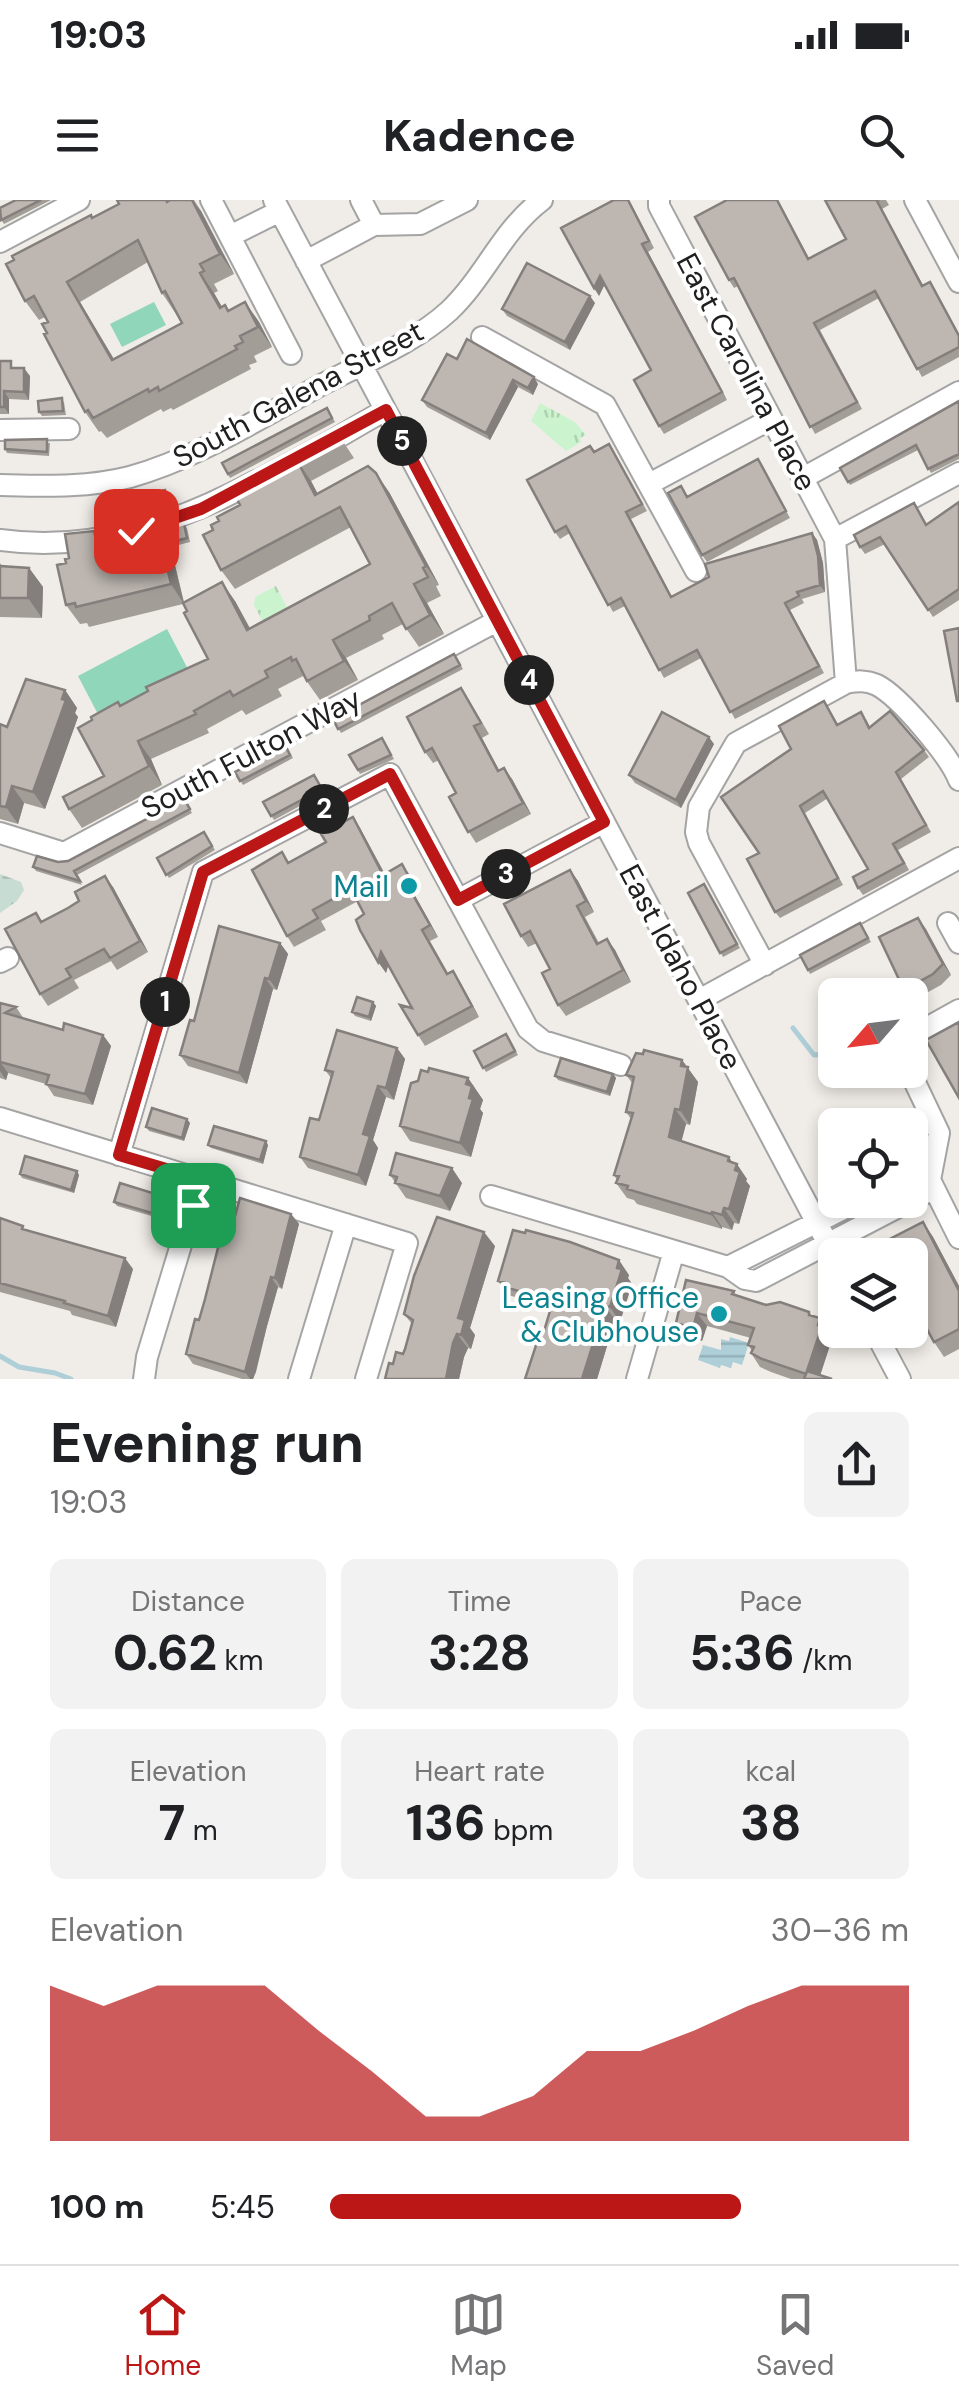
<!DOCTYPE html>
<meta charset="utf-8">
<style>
body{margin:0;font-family:"DM Sans",sans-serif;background:#f2f2f2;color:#202124;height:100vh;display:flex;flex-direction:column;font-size:38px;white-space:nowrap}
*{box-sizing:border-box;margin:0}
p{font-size:32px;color:#757577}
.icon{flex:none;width:55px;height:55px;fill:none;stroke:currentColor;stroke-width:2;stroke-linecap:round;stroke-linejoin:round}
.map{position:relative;height:1179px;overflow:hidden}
.sheet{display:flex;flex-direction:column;background:#fff;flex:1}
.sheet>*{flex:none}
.needle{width:65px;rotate:242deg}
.buttons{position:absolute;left:818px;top:778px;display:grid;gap:20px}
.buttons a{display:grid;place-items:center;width:110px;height:110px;border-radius:15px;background:#fff;box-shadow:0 5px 15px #0003;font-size:50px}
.pin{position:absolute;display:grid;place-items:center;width:85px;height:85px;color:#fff;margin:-42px;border-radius:20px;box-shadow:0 5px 15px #0006}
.km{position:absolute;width:50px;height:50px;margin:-25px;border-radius:50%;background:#222;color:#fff;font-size:28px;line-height:50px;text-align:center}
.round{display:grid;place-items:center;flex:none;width:105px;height:105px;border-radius:15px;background:#f2f2f2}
.headline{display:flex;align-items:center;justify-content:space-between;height:170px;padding:0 50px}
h1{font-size:55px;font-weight:700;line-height:75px}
.stats{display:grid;grid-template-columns:repeat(3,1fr);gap:15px;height:170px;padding:10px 50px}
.stats div{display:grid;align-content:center;border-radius:15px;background:#f2f2f2;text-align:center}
.stats b{font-size:50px;font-weight:700}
.stats small{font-size:28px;font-weight:400}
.stats p{font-size:28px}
.chart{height:280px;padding:20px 50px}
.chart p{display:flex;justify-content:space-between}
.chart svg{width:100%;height:180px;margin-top:10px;fill:#ba1716;opacity:.7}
ul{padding:0 50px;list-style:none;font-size:32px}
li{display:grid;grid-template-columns:160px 120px 1fr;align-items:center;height:75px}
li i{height:25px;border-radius:12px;background:#ba1716}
.status{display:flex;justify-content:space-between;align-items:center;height:70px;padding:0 50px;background:#fff;direction:ltr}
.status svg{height:28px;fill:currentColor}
header{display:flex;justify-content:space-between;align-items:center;height:130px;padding:0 50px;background:#fff;font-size:45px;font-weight:700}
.tab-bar{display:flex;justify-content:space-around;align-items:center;height:140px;border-top:2px solid #e0e0e0;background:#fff;font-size:28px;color:#757577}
.tab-bar a{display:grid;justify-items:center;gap:5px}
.tab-bar .current{color:#ba1716}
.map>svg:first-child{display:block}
</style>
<div class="status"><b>19:03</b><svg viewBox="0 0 49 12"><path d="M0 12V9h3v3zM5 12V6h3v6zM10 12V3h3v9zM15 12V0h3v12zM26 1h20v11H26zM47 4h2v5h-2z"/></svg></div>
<header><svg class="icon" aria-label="menu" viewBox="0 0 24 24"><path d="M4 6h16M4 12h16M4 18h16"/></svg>Kadence<svg class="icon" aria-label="search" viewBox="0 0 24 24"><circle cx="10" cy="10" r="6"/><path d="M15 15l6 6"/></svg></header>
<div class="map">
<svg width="959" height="1179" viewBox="0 0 959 1179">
<defs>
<pattern id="wetland-marsh" width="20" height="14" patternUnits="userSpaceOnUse" patternTransform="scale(2.5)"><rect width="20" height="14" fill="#c7dcd2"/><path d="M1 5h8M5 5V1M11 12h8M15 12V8" fill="none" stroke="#abbcb4"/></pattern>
<pattern id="park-tufts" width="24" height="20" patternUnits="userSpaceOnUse" patternTransform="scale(2.5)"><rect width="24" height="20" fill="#cbf4ce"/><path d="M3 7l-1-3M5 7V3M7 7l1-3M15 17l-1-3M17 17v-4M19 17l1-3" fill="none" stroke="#aed1b1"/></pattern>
<pattern id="water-rules" width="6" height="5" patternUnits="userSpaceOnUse" patternTransform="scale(2.5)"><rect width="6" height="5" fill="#aecfd8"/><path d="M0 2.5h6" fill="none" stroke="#95b1b9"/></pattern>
</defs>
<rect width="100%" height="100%" fill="#f0ede8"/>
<path fill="url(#wetland-marsh)" d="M0,674L21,682L24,690L17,701L0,713Z"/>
<path fill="url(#park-tufts)" d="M540,203L575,222L586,235L580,238L581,242L566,251L531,221Z
M276,386L291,415L266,428L254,405L255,397Z"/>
<path fill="#8fd6bb" d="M154,102L166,125L122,147L110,124Z
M167,429L190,473L101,520L78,476Z"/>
<path fill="url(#water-rules)" d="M730,1137L749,1143L742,1165L733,1162L731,1168L721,1165L720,1168L698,1160L703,1145L721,1150V1139L729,1141Z"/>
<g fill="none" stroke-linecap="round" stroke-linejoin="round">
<path stroke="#aecfd8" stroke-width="5" d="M793,828L814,855L835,853
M0,1156L19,1167L55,1173L71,1179"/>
<defs>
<path id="minor" d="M211,0L291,154
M274,0L835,1057
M361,0L374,25
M659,0V6L835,339L846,483
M915,0L959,82
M230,36L280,11
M0,42L79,0
M306,61L374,25L420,24L467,0
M482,137L605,205L696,371
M0,230L69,229
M318,249L385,210
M803,278L959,192
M649,284L771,219
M0,285C44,286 87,288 130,277C198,258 261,217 323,184C365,162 414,143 449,111C485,77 502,30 542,0
M835,339L959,273
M0,340C92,353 177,323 256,281
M0,633L64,653L497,421
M458,700L604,622
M948,723L959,743
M0,762L8,758
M765,765L699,643L696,632L699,607L736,543L846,483C857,481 866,480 877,485C900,497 949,555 959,580
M699,800L959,658
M910,845L923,830L959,810
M909,870L939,933L930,980L959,1038
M0,918L407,1043L366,1179
M119,955L203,672L390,574L528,829L543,841L621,865
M491,996L728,1067L745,1079L756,1081L933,989
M728,1067L861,1000
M874,1130L900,1179
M144,1179L147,1157L201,979
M299,1179L346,1024
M637,1179L674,1051"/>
</defs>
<use href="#minor" stroke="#a4a4a4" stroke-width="24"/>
<use href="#minor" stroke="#fff" stroke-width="20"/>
</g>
<path fill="#a39d98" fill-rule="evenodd" d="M16,0H51L4,24L0,18Z
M170,0H194L201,11L234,74L214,84L218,91L214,93L222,107L229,111L245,102L259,122L272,147L254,156L257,162L249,165L251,169L173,210L171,208L163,212L161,209L107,238L101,231L99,232L85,212L47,133L48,122L45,117L39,120L25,101L93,18ZM148,62L162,93L182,123L114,159L80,102Z
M614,0H629L630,2L654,48L648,52L727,200L664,234L659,226L651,170L604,85L599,96Z
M778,0L809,58L846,39L825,0H886L889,5L882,9L923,85L930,82L959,134V157L922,177L879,98L820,130L862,209L815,234L738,86L734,88L729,80Z
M595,103L570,150L507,116L502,109Z
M457,159L538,184L533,195L518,187L490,240L427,207L422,200Z
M0,161L30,176L29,200L9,199V214H0Z
M959,201V259L931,273L918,250L850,285L840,268Z
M64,202L66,215L42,216L39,212Z
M327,208L335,222L230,278L222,263Z
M334,228L354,258L311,281L317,293L389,292L439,385L436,386L441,396L427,403L444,434L419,447L403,424L382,435L384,439L346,458L358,480L320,500L303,476L278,489L282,496L246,515L242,510L207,529L209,533L151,559L162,585L82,628L69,609L104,576L120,505L208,459L183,404L89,427L87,423L80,424L66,405V363L94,331L107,350L158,338L184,324L187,328L190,342L167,348L173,357L184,402L235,401L250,428L370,364L351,327L235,389L221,370L213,330L219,321Z
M50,243L49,256L7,253L5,249Z
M609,244L647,311L631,319L672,397L812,333L817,340L823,363L825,392L802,399L804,403L790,410L824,473L735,519L701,458L664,478L625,406L613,412L570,333L560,339L555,332L594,252Z
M758,259L790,318L707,362L702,355L688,297Z
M165,290L171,304L102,324L99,320Z
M959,302V400L933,417L885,344L865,354L860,347L914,303L927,324Z
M0,363L2,366L29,368L43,387L42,418L0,417Z
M454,454L463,469L341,533L333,519Z
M65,490L77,508L75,513L78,517L45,609L24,603L18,624L0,619V524L7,527Z
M469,500L489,534L482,538L499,571L512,579L531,614L476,643L463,623L456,593L439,560L433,563L425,552Z
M824,501L838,524L866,519L870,527L924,550L929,557L901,579L931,632L898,650L909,670L863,695L858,688L868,669L828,598L805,613L843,685L780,718L775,712L759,653L791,549Z
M382,538L394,559L360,574L349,555Z
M714,544L681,608L635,583L629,575Z
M288,549L293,558L243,585L235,572Z
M314,575L324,593L274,620L263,602Z
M184,599L192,613L77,675L82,685L36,671L33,667L68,661Z
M360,628L385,674L402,664L410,675L418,690L413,692L438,737L430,741L448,773L460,782L479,817L425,846L418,835L412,808L388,765L386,773L364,714L358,701L321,721L326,730L294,747L287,736L282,652L289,662Z
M204,632L215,650L169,678L157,658Z
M570,670L578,681L594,712L585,717L599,743L607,739L615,750L631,782L566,816L558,805L550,769L537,743L528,747L521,736Z
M704,684L740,748L723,757L688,693Z
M113,687L148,752L117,770L111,761L74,780L79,788L48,806L40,794L36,713L42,721Z
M918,718L951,775L941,785L912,801L910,795H908L904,790Z
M860,723L871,742L810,774L800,755Z
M280,743L288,754L277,790L273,789L247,884L188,866L180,855L194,821Z
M373,802L376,806L371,821L355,816L352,812Z
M0,803L16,807L24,819L63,830L103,835L111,846L93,905L54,896L46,884L8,873L6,880L0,878Z
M506,834L518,855L486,872L474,851Z
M397,848L405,859L394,900L386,897L373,940L378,948L366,986L308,968L300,957L319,920L331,878L325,870Z
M682,860L698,882L690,925L686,924L681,941L732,962L747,979L746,981L750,986L739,1024L734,1023L732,1030L722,1027V1029L637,1004L634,1000L627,998L616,983L617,980L614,975L631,919L626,912L633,884L626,875Z
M428,872L468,878L483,900L480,909L483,913L471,957L410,941L400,926L418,881Z
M613,874L616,878L610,896L558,880L555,876Z
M190,923L184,941L149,931L146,927Z
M208,945H268L263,964L211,948Z
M20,974L79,975L74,993L22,978Z
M390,975L462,983L450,1011L406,998Z
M114,1002L177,1004L172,1022L117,1006Z
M291,1014L299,1024L282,1089L278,1087L267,1126L253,1179H242L193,1164L186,1154L232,1027Z
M0,1018L26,1030L133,1069L116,1127L72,1115L70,1111L0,1092Z
M923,1022L933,1037L959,1086V1149L944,1157L934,1142Z
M495,1046L470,1128L475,1135L471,1149L468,1148L464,1157L459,1179H385L393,1164L403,1154L412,1124L404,1114Z
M629,1075L628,1078L632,1084L620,1122L615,1120L597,1179H525L544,1131L550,1112L519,1102L515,1097L508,1095L498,1081Z
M734,1091L737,1096L812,1116L829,1132L828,1134L832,1139L820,1175L832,1179H791L771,1172L760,1167L751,1153L752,1151L748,1145L751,1138L707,1126L702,1141L685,1136L676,1123Z"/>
<path fill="#847f7c" d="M192,0L201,11L234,74L220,54Z
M642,44L648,52L727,200L722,192Z
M200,73L214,93L234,128L220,108Z
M600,76L605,84L599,96L594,88Z
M67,82L80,102L126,180L112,160Z
M590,96L595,103L570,150L565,142Z
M245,102L259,122L272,147L258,127Z
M24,168L30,176L29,200L24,192Z
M534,177L538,184L533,195L528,188Z
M513,180L518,187L490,240L486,233Z
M4,191L9,199V214L4,207Z
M298,262L311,281L328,313L315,295Z
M376,273L389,292L439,385L426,366Z
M94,331L107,351L99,352Z
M812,333L817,340L823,363L825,392L820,385Z
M160,338L173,357L184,404L171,384Z
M29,368L43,387L42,418L28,398Z
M222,382L235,401L260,448L247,430Z
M414,384L427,403L444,434L430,415Z
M333,440L346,458L358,480L344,461Z
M65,490L77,508L75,513L78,517L45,609L33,592Z
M474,526L482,538L506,583L498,571Z
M709,537L714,544L681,608L676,600Z
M138,541L151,559L162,585L149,566Z
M504,568L512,579L531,614L523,603Z
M12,586L24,603L18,624L6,607Z
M353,617L360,628L391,686L383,675Z
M570,670L578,681L594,712L586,701Z
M105,676L113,687L148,752L140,741Z
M405,681L413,692L438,737L430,725Z
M918,718L926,729L951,775L943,764Z
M607,739L615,750L631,782L623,770Z
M280,743L288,754L277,790L269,779Z
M381,752L389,763L386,773L378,762Z
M453,771L460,782L479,817L472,806Z
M265,778L273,789L247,884L239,873Z
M373,802L376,806L371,821L369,817Z
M103,835L111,846L93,905L85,894Z
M397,848L405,859L394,900L386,888Z
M682,860L698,882L690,925L680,910Z
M0,862L8,873L6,880L0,871Z
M613,874L616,878L610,896L607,892Z
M468,878L483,900L480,909L483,913L471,957L460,943L469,898L466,884Z
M378,886L386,897L373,940L378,948L366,986L358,975L363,934Z
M675,909L686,924L679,951L669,937Z
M187,919L190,923L184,941L182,938Z
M266,941L268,945L263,964L260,960Z
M729,957L736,968L737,964L747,979L746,981L750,986L739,1024L729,1009Z
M452,968L462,983L450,1011L440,996Z
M77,971L79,975L74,993L71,990Z
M175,1000L177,1004L172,1022L169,1018Z
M724,1008L734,1023L732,1030L722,1015Z
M712,1012L722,1027V1029L711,1014Z
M291,1014L299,1024L282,1089L275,1078Z
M923,1022L933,1037L959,1086V1091Z
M484,1032L495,1046L470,1128L475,1135L471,1149L461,1135L458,1118Z
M125,1058L133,1069L116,1127L108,1116Z
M619,1060L629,1075L628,1078L632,1084L620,1122L610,1107Z
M271,1077L278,1087L267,1126L256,1172L253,1179H250L245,1172Z
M605,1106L615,1120L597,1179H582Z
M809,1112L818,1124L820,1118L829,1132L828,1134L832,1139L819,1179L807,1174Z
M697,1113L707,1126L702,1141L693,1128Z
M457,1134L468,1148L464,1157L459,1179H446L453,1143Z"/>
<path fill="#bdb6b1" stroke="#847f7c" stroke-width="2.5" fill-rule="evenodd" d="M16,0H41L1,20L0,8Z
M117,0H166L167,2L170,0H192L220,54L200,64L204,71L200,73L220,108L225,105L228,111L245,102L258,127L240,136L243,142L235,146L237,149L159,191L158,187L149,192L148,189L93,218L88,210L85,212L44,134L47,133L42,124L48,122L34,96L25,101L6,64L14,60L12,56L91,15L92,18L119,4ZM138,40L162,93L165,91L182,123L112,160L67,82Z
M614,0H628L649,41L642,44L722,192L659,226L634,180L651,170L600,76L594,88L561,28Z
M727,0H777L808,59L846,39L825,0H879L877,1L922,86L930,82L959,136V147L917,169L875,91L814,123L857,202L810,227L734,78L729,80L695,17Z
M527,63L590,96L565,142L502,109Z
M467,139L534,177L528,188L513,180L486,233L422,200L447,154L457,159Z
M0,161H11V168H24V192L4,191V207H0Z
M62,198L63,211L39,212L38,201Z
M959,201V254L928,269L916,245L848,282L840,268Z
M327,208L332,218L228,274L222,263Z
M334,228L341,239L298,262L315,295L368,266L376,273L426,366L423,368L428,377L414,384L430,415L406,429L392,403L369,416L370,420L333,440L344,461L307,481L296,459L292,461L291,457L265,471L268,477L233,496L230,491L194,511L196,514L138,541L149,566L69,609L63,597L104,576L78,528L92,520L91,517L118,502L120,506L148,491L146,487L208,459L184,413L187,411L183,403L222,382L247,430L370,364L340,307L221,370L203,335L213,330L211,325L219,321L217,317L240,305L229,284Z
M47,239V252L5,249V240Z
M609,244L642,304L626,312L671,397L709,377L705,364L812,333L818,356L820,385L797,392L799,396L785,403L819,466L730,512L697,450L659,470L621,398L608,405L566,326L555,332L527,280L590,246L594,252Z
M758,259L786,311L702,355L668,293L681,286L687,297Z
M165,290L168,300L99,320L97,308Z
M959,302V389L928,410L880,337L860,347L854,335L914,303L926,325Z
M184,324L187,338L164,344L160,338H158L157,334Z
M94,331L99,352L160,338L171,384L76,407L75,403L66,405L57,365L66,363L65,359L69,358L65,334Z
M0,366L29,368L28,398H0Z
M959,428V501H957L944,431Z
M454,454L460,465L338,529L333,519Z
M26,479L65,490L62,499L66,500L33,592L12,586L6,607L0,606V524L7,527Z
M461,488L481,523L474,526L498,571L504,568L523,603L468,632L449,597L456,593L432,548L425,552L407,517Z
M824,501L837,525L861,512L869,528L890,511L924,550L896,572L926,625L893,644L904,663L858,688L853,677L868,669L823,591L800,606L838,678L775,712L747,659L759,653L721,597L791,549L779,526Z
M662,512L709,537L676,600L629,575Z
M382,538L391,555L358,570L349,555Z
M285,545L290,555L240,581L235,572Z
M314,575L322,589L271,616L263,602Z
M184,599L190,609L74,671L80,681L33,667L37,656L58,662L68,661Z
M353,617L383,675L402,664L410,679L405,681L430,725L422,730L447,774L453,771L472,806L418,835L400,805L412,808L381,752L378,762L360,730L356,720L364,714L351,689L313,710L318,718L287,736L252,670L282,652L288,663L326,642L321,634Z
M204,632L212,646L166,675L157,658Z
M570,670L586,701L577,706L597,744L607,739L623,770L558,805L542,773L550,769L530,731L521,736L504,704Z
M105,676L140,741L110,758L104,749L66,769L71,777L40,794L5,729L36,713L41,722L68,708L79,701L75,692Z
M704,684L737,744L720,753L688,693Z
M918,718L943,764L933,774L904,790L879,737Z
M860,723L868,738L808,770L800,755Z
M219,726L280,743L269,779L265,778L239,873L180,855L190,820L194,821Z
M357,797L373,802L369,817L352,812Z
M0,803L16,807L5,813L63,830L64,823L103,835L85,894L46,884L49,875L0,862Z
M959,822V898L926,840Z
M337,830L397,848L386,888L378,886L363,934L370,936L358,975L300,957L310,918L319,920L333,872L325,870Z
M506,834L515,851L483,868L474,851Z
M644,850L682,860L681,866L688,867L680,910L675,909L669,937L729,957L728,961L737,964L735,970L740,972L729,1009L724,1008L722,1015L712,1012L711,1014L627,989L628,986L616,983L619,976L614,975L633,913L626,912L634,877L626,875L636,853L643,854Z
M561,858L613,874L607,892L555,876Z
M429,868L468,878L466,884L472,886L469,898L473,899L460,943L400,926L411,883L418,881L421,870L428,872Z
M152,908L187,919L182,938L146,927Z
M840,922L842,925H835V967L825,950L822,932Z
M214,926L266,941L260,960L208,945Z
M396,953L452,968L440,996L395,983L397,977L390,975Z
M25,956L77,971L71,990L20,974Z
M120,983L175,1000L169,1018L114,1002Z
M240,998L291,1014L275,1078L271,1077L245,1172L186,1154L195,1119L199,1120L205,1099L221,1036L225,1026L232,1027Z
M437,1017L484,1032L458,1118L465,1120L461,1135L457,1134L453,1143L446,1179H385L389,1163L393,1164L396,1152L403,1154L405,1149L413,1120L404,1114L414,1076Z
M0,1018L23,1026L22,1029L125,1058L108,1116L64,1103L65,1101L0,1083Z
M923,1022L959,1091V1129L934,1142L910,1098V1055H886L880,1044Z
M513,1030L525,1033L526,1030L570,1042L619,1060L617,1068L622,1069L610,1107L605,1106L582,1179H525L541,1130L544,1131L553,1101L508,1088L509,1084L498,1081Z
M686,1080L734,1091L732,1094L766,1105L780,1102L809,1112V1115L820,1118L818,1125L822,1126L806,1174L762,1159L751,1153L754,1147L748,1145L754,1128L697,1113L693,1128L676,1123Z
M807,1171L832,1179H804Z"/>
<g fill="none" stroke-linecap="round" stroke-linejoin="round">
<defs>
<path id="route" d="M136,331L201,309L386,210L604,622L458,700L390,574L203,672L119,955L200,979L193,1005"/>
</defs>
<use href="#route" stroke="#fff" stroke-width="20"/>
<use href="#route" stroke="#ba1716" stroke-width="12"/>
</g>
<g fill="#0f9aa8" stroke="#fff" stroke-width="4">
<circle cx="409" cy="686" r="10"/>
<circle cx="719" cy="1114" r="10"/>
</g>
<g text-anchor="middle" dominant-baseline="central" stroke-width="8" stroke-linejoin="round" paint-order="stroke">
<g font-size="30" fill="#202020" stroke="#fff">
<text transform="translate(747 172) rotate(62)">East Carolina Place</text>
<text transform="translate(298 194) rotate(-28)">South Galena Street</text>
<text transform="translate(251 553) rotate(-28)">South Fulton Way</text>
<text transform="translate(681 767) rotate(62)">East Idaho Place</text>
</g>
<g font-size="30" fill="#0d838f" stroke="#fff" text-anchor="end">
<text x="389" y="686">Mail</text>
<text x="699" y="1097">Leasing Office<tspan x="699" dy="34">&amp; Clubhouse</tspan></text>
</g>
</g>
</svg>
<div class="buttons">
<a><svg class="needle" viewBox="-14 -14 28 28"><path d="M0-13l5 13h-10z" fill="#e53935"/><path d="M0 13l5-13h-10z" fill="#757577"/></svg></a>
<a><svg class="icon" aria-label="locate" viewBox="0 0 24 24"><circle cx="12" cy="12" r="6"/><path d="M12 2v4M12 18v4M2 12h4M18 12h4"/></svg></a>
<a><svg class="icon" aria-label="layers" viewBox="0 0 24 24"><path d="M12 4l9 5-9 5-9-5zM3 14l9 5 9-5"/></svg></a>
</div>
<div class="pin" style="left:193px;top:1005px;background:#1e9e55"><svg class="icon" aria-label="arrive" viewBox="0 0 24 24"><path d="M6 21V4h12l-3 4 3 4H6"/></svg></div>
<div class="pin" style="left:136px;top:331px;background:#d93025"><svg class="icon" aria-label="check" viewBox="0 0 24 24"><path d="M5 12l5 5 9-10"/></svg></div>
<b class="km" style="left:165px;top:802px">1</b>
<b class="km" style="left:324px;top:609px">2</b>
<b class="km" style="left:506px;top:674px">3</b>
<b class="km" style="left:529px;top:480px">4</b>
<b class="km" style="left:402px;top:241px">5</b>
</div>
<section class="sheet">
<div class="headline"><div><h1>Evening run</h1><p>19:03</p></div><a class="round"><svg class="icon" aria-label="share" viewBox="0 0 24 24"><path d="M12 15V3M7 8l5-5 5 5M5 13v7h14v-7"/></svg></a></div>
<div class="stats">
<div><p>Distance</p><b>0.62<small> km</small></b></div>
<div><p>Time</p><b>3:28</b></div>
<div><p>Pace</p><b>5:36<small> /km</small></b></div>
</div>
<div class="stats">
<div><p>Elevation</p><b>7<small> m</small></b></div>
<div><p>Heart rate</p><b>136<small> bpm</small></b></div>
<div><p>kcal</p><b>38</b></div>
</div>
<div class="chart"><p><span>Elevation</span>30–36 m</p>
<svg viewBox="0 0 160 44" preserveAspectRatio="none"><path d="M0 44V6L10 11L20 6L30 6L40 6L50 17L60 27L70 38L80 38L90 33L100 22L110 22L120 17L130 11L140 6L150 6L160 6V44z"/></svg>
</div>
<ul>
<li><b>100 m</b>5:45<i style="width:71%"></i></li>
</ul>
</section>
<nav class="tab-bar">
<a class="current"><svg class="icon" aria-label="home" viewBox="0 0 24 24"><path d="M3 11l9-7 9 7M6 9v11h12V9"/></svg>Home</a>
<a><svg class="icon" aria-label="map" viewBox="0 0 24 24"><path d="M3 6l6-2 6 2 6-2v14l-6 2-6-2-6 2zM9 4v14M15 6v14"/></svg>Map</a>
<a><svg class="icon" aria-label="saved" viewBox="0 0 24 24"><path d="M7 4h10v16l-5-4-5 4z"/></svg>Saved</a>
</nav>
